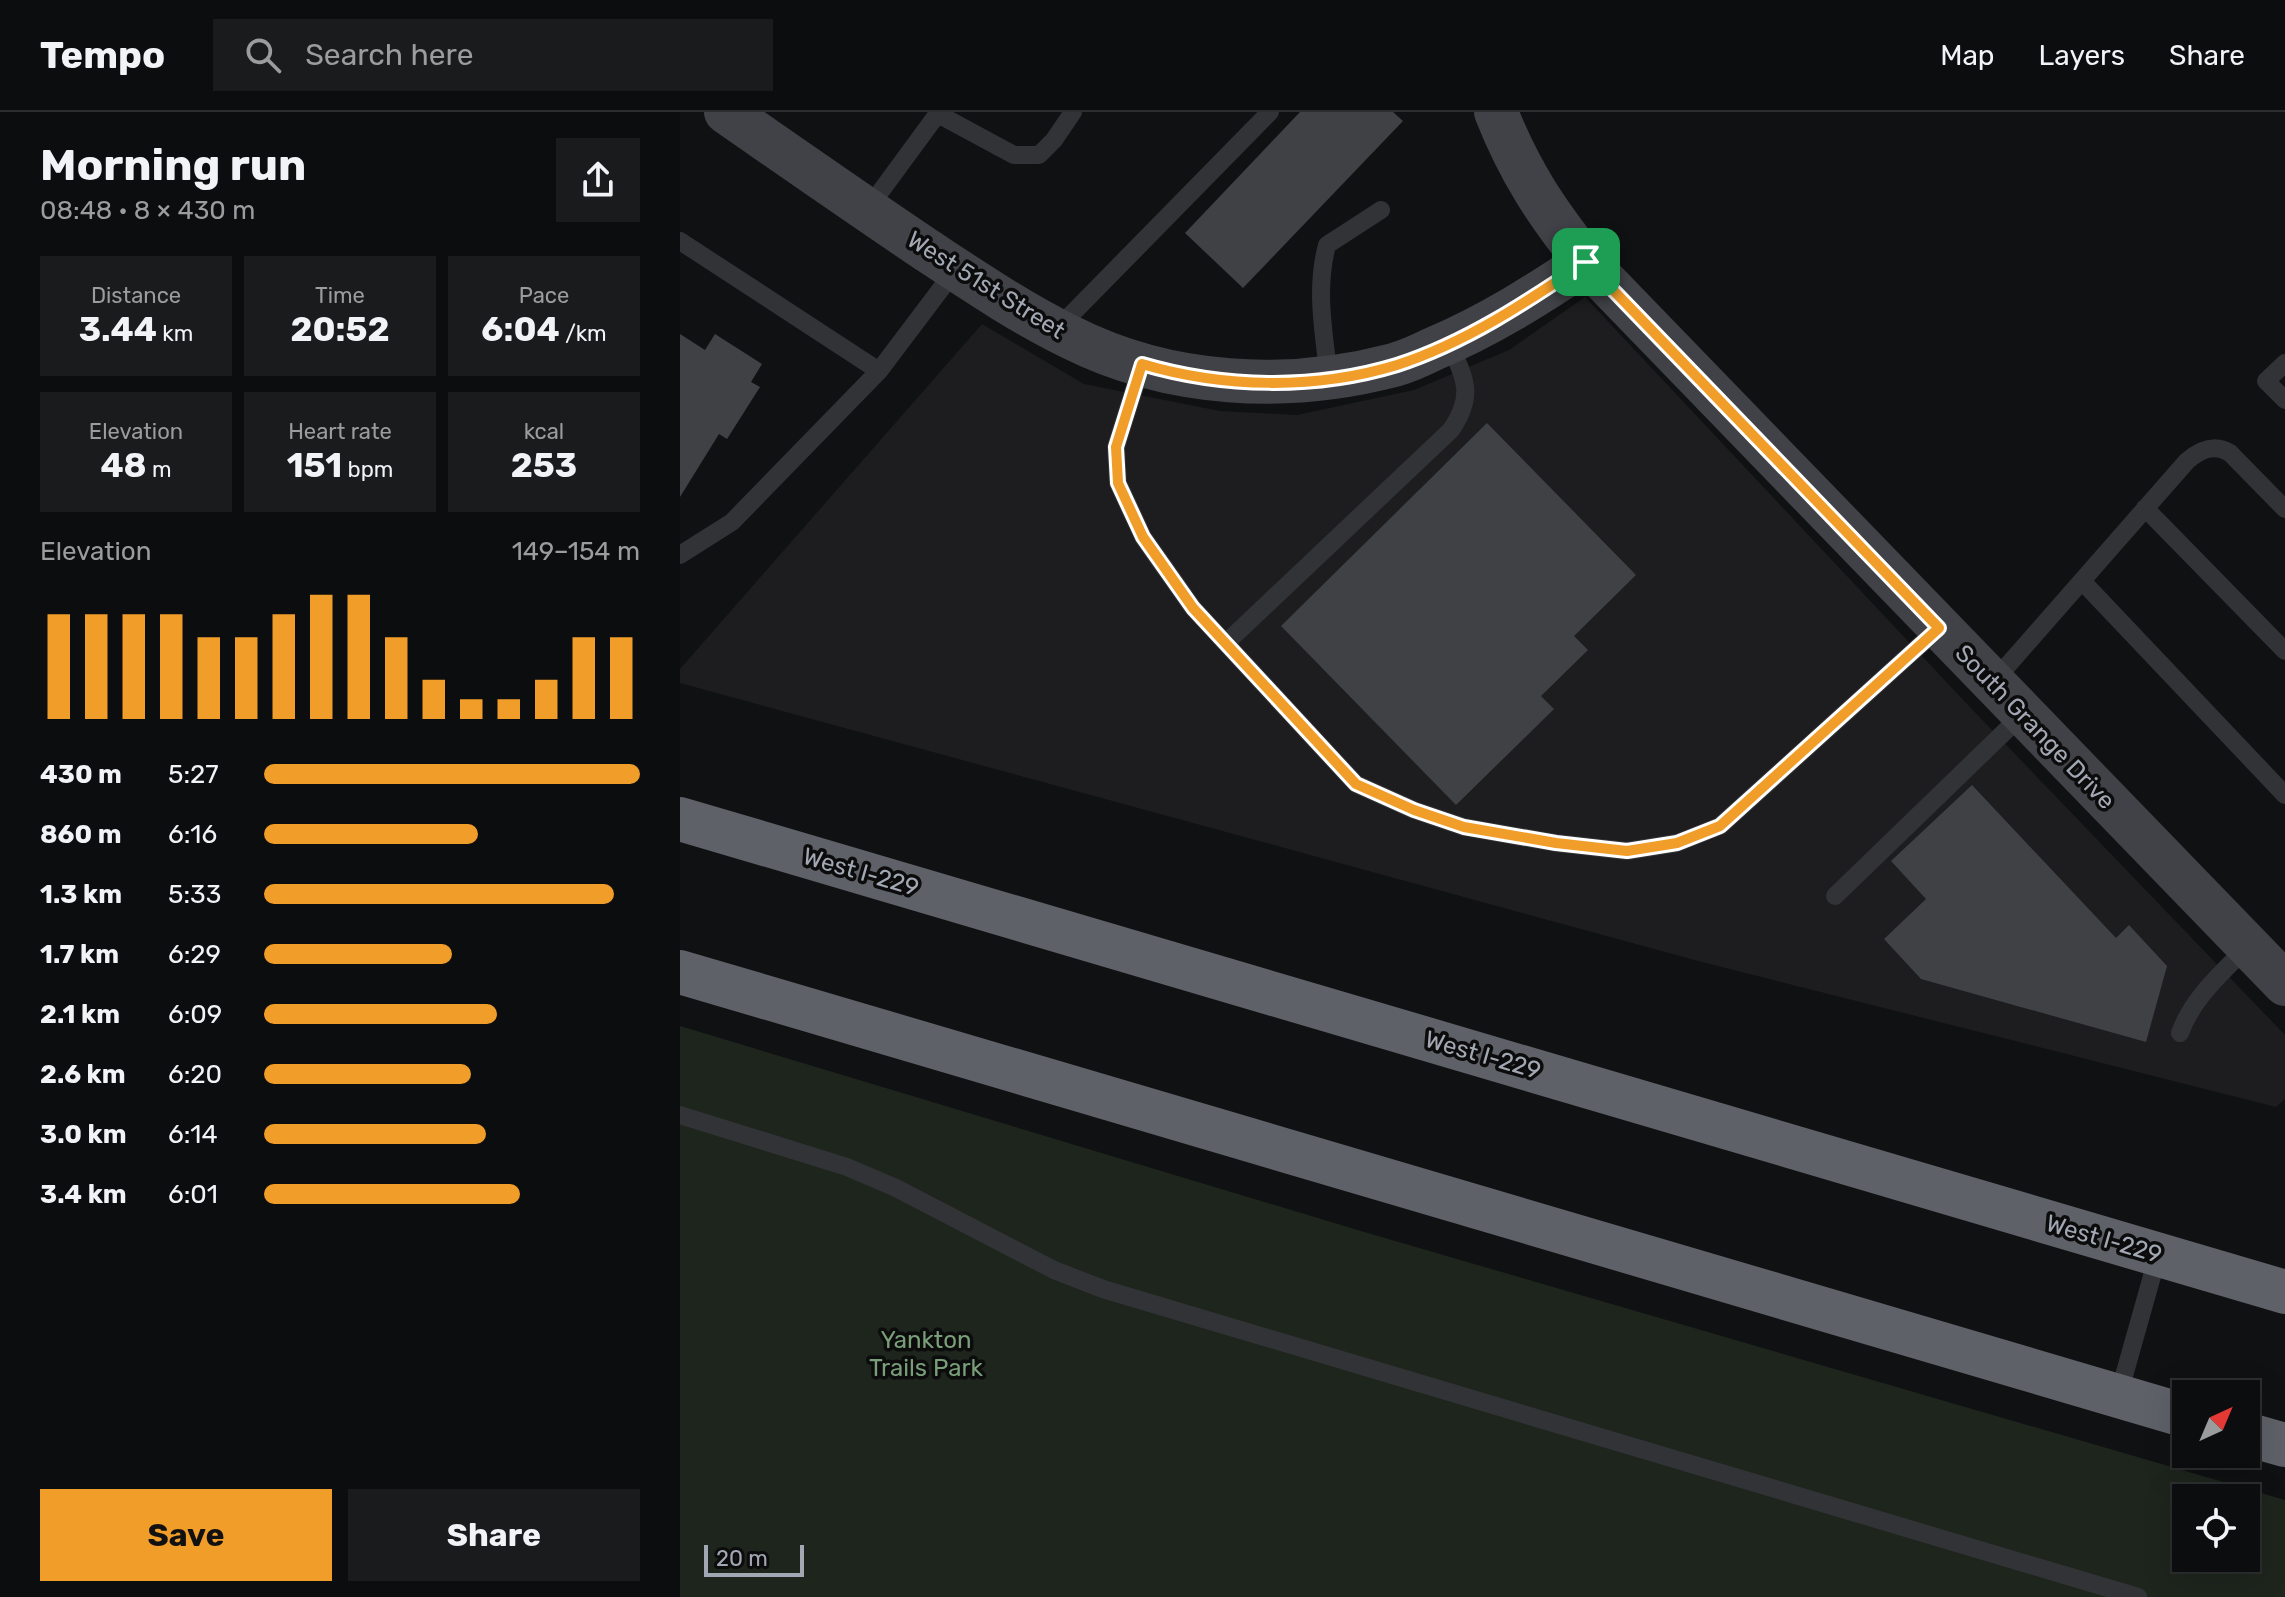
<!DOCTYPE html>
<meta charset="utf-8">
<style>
body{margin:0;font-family:Rubik,sans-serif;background:#1a1b1c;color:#f1f3f6;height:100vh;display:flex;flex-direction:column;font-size:30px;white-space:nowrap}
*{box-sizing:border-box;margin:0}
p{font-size:26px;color:#9a9c9e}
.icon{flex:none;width:44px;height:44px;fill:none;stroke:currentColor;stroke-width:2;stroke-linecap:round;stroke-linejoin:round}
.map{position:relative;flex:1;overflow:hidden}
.side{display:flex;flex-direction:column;background:#0c0d0e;width:680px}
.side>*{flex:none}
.needle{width:52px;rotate:44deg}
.tools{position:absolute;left:1492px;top:1268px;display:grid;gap:16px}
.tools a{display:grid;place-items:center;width:88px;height:88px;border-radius:0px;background:#0c0d0e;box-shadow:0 8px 32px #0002,0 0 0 2px #2c2d2e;font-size:40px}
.scale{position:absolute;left:24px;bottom:20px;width:100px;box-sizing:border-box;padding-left:8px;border:4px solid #a2a8b3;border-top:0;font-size:22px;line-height:28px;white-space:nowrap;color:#a2a8b3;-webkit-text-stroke:6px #0c0c0d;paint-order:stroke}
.pin{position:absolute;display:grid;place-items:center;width:68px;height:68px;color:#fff;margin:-34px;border-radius:16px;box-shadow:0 4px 12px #0006}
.round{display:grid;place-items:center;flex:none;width:84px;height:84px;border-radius:0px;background:#1a1b1c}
.overview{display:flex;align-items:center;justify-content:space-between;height:136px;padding:0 40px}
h1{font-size:44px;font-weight:700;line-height:60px}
.figures{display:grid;grid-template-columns:repeat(3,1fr);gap:12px;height:136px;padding:8px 40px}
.figures div{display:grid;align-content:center;border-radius:0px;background:#1a1b1c;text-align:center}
.figures b{font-size:34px;font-weight:700}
.figures small{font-size:22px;font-weight:400}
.figures p{font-size:22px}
.chart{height:224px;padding:16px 40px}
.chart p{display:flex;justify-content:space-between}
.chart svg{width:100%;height:144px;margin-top:8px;stroke:#f19d2a;stroke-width:6}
.primary-button{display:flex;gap:16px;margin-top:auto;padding:16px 40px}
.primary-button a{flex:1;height:92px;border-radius:0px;background:#f19d2a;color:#111;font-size:32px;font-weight:700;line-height:92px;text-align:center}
.primary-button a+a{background:#1a1b1c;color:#f1f3f6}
ul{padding:0 40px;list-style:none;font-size:26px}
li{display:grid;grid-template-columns:128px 96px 1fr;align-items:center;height:60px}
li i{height:20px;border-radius:10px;background:#f19d2a}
header{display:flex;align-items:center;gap:48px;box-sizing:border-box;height:112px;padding:0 40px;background:#0c0d0e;border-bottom:2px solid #2c2d2e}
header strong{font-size:38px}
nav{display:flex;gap:44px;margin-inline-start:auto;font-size:28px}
.search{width:560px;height:72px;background:#1a1b1c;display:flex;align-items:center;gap:20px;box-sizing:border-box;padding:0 28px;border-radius:0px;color:#9a9c9e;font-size:30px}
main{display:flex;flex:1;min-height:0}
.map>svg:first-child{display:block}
</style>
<header>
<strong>Tempo</strong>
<div class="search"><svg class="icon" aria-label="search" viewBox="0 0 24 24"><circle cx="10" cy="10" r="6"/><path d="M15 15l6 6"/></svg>Search here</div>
<nav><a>Map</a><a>Layers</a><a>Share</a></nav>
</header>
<main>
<section class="side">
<div class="overview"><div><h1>Morning run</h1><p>08:48 · 8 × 430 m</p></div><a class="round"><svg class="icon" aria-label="share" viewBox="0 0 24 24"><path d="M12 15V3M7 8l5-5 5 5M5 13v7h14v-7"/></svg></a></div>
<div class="figures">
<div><p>Distance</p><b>3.44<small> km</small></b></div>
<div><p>Time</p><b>20:52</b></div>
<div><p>Pace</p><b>6:04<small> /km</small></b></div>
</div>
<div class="figures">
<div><p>Elevation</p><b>48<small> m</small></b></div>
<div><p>Heart rate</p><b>151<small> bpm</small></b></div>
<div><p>kcal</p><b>253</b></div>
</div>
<div class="chart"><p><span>Elevation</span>149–154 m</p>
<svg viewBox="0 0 160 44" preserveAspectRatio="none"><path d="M5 44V12M15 44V12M25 44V12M35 44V12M45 44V19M55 44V19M65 44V12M75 44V6M85 44V6M95 44V19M105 44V32M115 44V38M125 44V38M135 44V32M145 44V19M155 44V19"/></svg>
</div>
<ul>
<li><b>430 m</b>5:27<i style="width:100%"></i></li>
<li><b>860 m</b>6:16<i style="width:57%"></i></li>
<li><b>1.3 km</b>5:33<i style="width:93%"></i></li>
<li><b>1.7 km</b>6:29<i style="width:50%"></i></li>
<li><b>2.1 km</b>6:09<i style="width:62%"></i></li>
<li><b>2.6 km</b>6:20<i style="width:55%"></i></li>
<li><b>3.0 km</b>6:14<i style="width:59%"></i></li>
<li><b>3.4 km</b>6:01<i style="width:68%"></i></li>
</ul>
<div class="primary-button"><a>Save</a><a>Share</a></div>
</section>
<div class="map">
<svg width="1605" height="1485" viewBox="0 0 1605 1485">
<rect width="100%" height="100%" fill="#101112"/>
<path fill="#1d1d1f" d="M905,185L1287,592L1605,923V987L1596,995L1022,850L0,571V557L302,212L404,272L540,299L617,303L734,278L829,238Z"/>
<path fill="#1d251d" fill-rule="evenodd" d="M0,914L681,1119L1605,1388V1485H0ZM1506,1386H1566V1446H1506Z"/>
<path fill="#3f4145" d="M620,0H713L723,9L563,176L505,121Z
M0,222L25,238L35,222L82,252L71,270L80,275L47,327L39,322L0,385Z
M807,311L956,463L894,524L908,538L861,584L874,597L776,693L601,514Z
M1292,673L1436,826L1449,813L1487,854L1466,930L1241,867L1204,827L1246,787L1211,749Z"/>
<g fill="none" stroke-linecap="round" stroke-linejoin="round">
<path stroke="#323337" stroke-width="18" d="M258,2L334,43H359L374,28L393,0
M187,98L259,0
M0,129L199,259L276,157
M376,218L590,0
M1605,251L1586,269L1605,288
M462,252L436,335L438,371L463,425L513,496L676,672L734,698L784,715L876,731L947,739L997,731L1040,714L1259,516
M649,267C644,221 635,178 647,133L701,98
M1465,396L1605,539
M0,443L52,410L199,259
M1402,469L1605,683
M547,530L771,318C795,283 785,267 769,231
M1313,570L1507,349C1520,338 1534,331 1550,341L1605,397
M1155,784L1343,602
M1500,921C1513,885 1542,861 1568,834
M0,1003L167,1055L216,1076L374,1158L423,1177L1458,1485
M1438,1285L1478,1143"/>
<path stroke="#404247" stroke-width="44" d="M46,0C112,46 178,92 245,137C292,168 339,200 390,225C489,275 607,281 714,253C728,249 741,243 753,237C808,214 857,183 906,150
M816,0C840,61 866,99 906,150L1605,872"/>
<path stroke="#5e6168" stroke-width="44" d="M0,707L1605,1180
M0,860L1506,1304
M1566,1322L1605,1333"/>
</g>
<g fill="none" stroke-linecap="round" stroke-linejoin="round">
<defs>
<path id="route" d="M906,150L1259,516L1040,714L997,731L947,739L876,731L784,715L734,698L676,672L513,496L463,425L438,371L436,335L462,252C543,276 635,278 717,253C785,231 847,190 906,150Z"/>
</defs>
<use href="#route" stroke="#fff" stroke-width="16"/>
<use href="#route" stroke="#f19d2a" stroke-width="10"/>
</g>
<g text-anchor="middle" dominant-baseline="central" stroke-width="7" stroke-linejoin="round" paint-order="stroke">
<g font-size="24" fill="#a2a8b3" stroke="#0c0c0d">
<text transform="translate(306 173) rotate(32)">West 51st Street</text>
<text transform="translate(1355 615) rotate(46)">South Grange Drive</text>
<text transform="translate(181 760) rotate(16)">West I-229</text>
<text transform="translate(803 943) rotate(16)">West I-229</text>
<text transform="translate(1424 1127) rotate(16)">West I-229</text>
</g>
<g font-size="24" fill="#799e78" stroke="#0c0c0d">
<text x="246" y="1228">Yankton<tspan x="246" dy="28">Trails Park</tspan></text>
</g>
</g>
</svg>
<div class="tools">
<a><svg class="needle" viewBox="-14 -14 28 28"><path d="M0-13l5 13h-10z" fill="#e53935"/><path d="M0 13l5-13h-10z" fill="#9a9c9e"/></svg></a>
<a><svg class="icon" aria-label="locate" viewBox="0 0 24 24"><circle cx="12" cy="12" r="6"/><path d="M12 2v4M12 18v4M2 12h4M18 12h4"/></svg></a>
</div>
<div class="scale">20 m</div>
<div class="pin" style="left:906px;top:150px;background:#1e9e55"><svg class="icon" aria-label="arrive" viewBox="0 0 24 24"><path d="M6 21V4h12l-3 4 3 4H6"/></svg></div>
</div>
</main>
